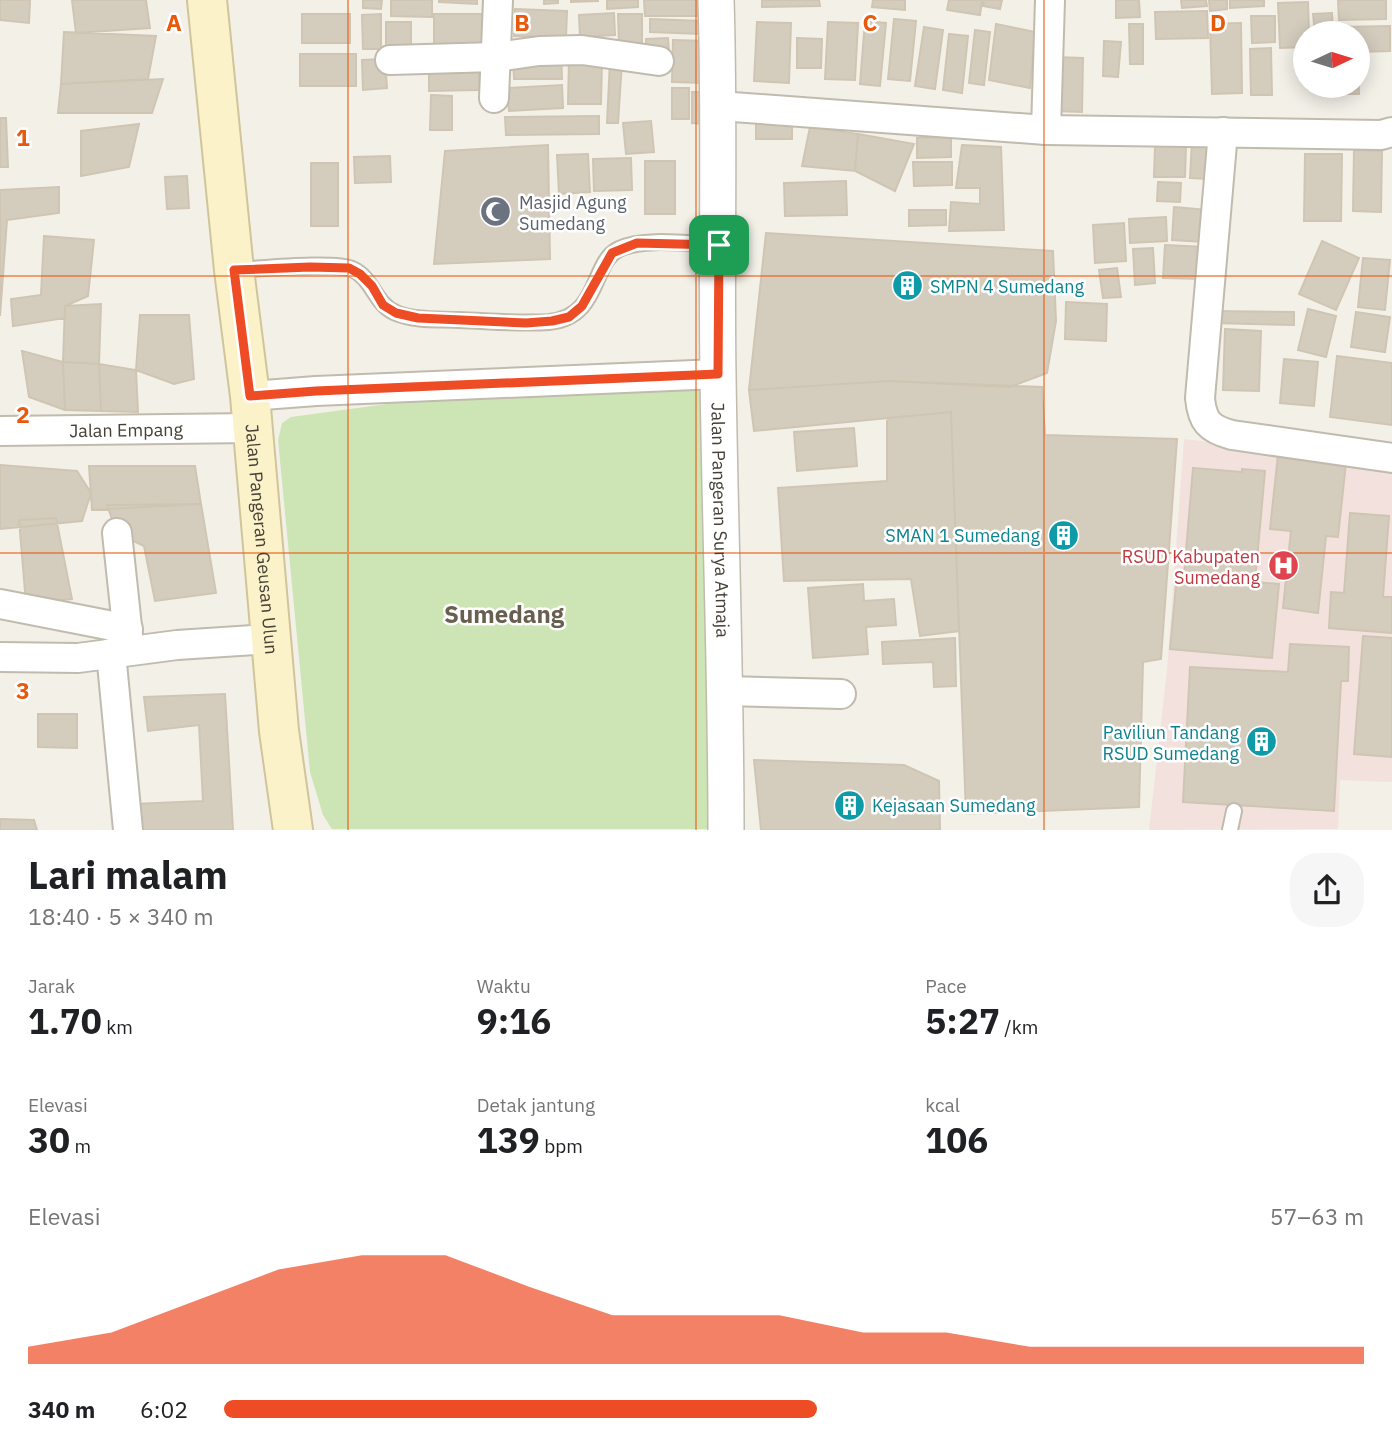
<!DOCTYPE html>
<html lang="id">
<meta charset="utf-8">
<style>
body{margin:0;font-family:"IBM Plex Sans",sans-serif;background:#f6f6f6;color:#202124;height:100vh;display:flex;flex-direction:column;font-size:26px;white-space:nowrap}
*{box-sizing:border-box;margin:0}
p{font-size:23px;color:#757577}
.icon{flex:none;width:38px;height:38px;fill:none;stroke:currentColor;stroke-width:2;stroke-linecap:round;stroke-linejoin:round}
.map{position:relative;height:830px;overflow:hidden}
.panel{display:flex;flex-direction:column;background:#fff;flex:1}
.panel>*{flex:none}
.needle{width:46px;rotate:86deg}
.fabs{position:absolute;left:1293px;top:21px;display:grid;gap:14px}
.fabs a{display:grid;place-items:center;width:77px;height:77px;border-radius:50%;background:#fff;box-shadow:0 4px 18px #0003;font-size:35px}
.pin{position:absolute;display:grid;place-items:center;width:60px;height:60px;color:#fff;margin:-30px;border-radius:14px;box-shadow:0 4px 10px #0006}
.round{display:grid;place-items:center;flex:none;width:74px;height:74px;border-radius:28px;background:#f6f6f6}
.head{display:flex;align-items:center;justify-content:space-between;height:119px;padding:0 28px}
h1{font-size:38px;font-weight:700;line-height:52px}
.figures{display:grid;grid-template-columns:repeat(3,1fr);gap:10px;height:119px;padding:7px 28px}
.figures div{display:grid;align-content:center}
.figures b{font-size:35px;font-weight:700}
.figures small{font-size:19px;font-weight:400}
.figures p{font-size:19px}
.chart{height:196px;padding:14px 28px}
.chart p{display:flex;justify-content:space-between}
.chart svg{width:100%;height:126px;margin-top:7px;fill:#ee4c25;opacity:.7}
ul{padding:0 28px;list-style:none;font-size:23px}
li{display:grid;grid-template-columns:112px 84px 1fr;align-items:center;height:52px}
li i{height:18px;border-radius:9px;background:#ee4c25}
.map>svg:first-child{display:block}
</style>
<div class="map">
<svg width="1392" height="830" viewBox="0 0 1392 830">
<rect width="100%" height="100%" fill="#f3f0e8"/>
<path fill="#f3e1dd" d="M1184,439L1392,463V782L1340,780L1338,829L1149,830L1167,670Z"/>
<path fill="#cde5b4" d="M715,376L723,829H332L323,815L310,772L278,440L282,423L291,417L505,388Z"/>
<path fill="#d4cdbe" stroke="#cfc5b2" stroke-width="2" d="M0,0H30L29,23L0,20Z
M72,0H146L150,28L76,33Z
M363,0H382L381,9L363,8Z
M391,0H432V17L391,16Z
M439,0H477V4L439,2Z
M544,0H558V3L544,4Z
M571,0H598V1L571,2Z
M607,0H638V7L607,9Z
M644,0H707V16H645Z
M762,0H819L820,6L762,7Z
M873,0H905V10L872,7Z
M949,0H982L980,15L947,10Z
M984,0H1002L1000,9L983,6Z
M1116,0H1139L1140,17L1116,18Z
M1181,0H1206L1207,6L1182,8Z
M1209,0H1227V9L1210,11Z
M1230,0H1264V6L1230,8Z
M1338,0H1386V19L1339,20Z
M1308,2L1309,33H1306V47L1280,48L1278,3Z
M515,9L567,11L566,38L514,36Z
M1207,11L1208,38L1156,39L1155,12Z
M614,13L615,35L580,37L579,15Z
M1332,13L1333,33H1315L1313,14Z
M302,14H350V43H302Z
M381,14V49H363L362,15Z
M434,14H483V46H434Z
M618,14H642V45H619Z
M1251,16H1275V42L1252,43Z
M650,19L702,21L701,34L650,32Z
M894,19L916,21L910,81L888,79Z
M865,21L886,23L880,86L860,84Z
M386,22H411V53H386Z
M757,22L791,23L789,83L754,81Z
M828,22L858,23L855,80L825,79Z
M1241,23L1242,93L1212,94L1210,24Z
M996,24L1035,32L1030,88L989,80Z
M1129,24H1143V64H1130Z
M1390,26V51L1358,52V33H1342V27Z
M924,27L943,30L935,89L915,86Z
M975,30L990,32L984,85L969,83Z
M64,32L156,36L148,79L61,84Z
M949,34L968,36L962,93L943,90Z
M668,38L669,53L646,54V39Z
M797,38L822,39L821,68H797Z
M673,40L706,41L705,83L672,82Z
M1104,41L1121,42L1118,77L1103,76Z
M1271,48L1272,95H1251L1250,49Z
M561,51L562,79H514L513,52Z
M300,54H356V86H300Z
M1055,57L1083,58L1082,112L1054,111Z
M569,58L602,59L601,104H568Z
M385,59L387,88L363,90L362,60Z
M479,59V90L429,91V60Z
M1358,59L1359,94H1328V86H1358Z
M610,61L622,62L618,123H607Z
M163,79L152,113H58L61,84Z
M562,85L563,108L509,111L507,88Z
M672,88H689V119H672Z
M692,92H706V124L692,123Z
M431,95L452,96V130H430Z
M599,116V134L506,135L505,117Z
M756,117H792V139H756Z
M0,118H6L8,167H0Z
M651,121L654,152L626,154L623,123Z
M139,124L129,167L81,176V131Z
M810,127L858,134L855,171L802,166Z
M858,134L914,144L895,191L855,171Z
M951,137V157L917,158V138Z
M1192,141L1212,142L1210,179L1190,178Z
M548,145L550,259L434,264L445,151Z
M962,145L1001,147L1004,230L949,231L951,202L980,204V188H956Z
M1155,146H1186L1185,177H1154Z
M1354,150L1382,151L1381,212L1353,211Z
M588,154L590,192L559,194L557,155Z
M1305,154H1342L1341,221H1304Z
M390,156L391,182L355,183L354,157Z
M631,158L632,190L594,191L593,159Z
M645,161H675V214H645Z
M913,162H952V185L914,186Z
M311,163H338V226H311Z
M187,176L189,208L167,209L165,177Z
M846,181L847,215L785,216L784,183Z
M1158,182L1181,183L1180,202L1157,201Z
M59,187V213L7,220L0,316V190Z
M1174,207L1207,210L1204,242L1172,240Z
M909,210H946V225L909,226Z
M1166,217L1167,241L1130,243L1129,219Z
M1124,223L1126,261L1095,263L1093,225Z
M766,233L1053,251L1056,321L1047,373L1010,387L889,381L749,390Z
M44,236L94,240L88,296L65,306V318L13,326L11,299L41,295Z
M1322,241L1359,258L1336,310L1299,294Z
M1165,245L1205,247L1204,279L1163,278Z
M1153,248L1155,283L1135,285L1133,249Z
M1363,258L1390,260L1385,310L1358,307Z
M1117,268L1121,297L1103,298L1099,270Z
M1066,302L1107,304L1106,341L1065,339Z
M101,304L99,364L63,362L65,306Z
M1308,309L1336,316L1326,357L1298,350Z
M1212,311L1294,312V325L1212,323Z
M1356,312L1390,317L1385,352L1351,347Z
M140,315H189L194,379L174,384L136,370Z
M1225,329L1261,331L1259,391L1223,390Z
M22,351L63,362L65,410L29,397Z
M1337,356L1392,363V425L1330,417Z
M1284,359L1318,362L1314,406L1280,403Z
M63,362L99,364L101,411L65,410Z
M99,364L136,370L138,412L101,411Z
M889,381L1042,387L1045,435L1177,439L1161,659L1143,662L1139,807L966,814L951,412L754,431L749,390Z
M951,412L959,631L920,636L911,579L784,581L778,488L887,481V418Z
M854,428L857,466L797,471L794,432Z
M1278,455L1346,463L1338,537L1326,536L1318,613L1283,608L1291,531L1270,529Z
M0,465L77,471L91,493L82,521L0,529Z
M89,466H195L201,504L92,510Z
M1193,468L1242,472V469L1265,471L1255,582L1279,584L1272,658L1170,649L1177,575H1184Z
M201,504L216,593L155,601L144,546L117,533L107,505Z
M1350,513L1389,516L1383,597H1392V633L1329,628L1331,592L1344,593Z
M56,518L72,599L26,603L19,520Z
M863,584L864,601L894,599L896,625L866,627L868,654L813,658L808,588Z
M1363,636L1392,638V757L1354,754Z
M955,638L956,686L934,687L933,662L883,664L882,642Z
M1290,644L1349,647L1348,681H1341L1334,811L1183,802L1190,667L1288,672Z
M225,694L233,830H141L135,804L203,801L199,725L148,731L144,697Z
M38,714H77V748L38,747Z
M754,760L904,765L939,781L940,830H761Z
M0,819L34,820L37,830H0Z"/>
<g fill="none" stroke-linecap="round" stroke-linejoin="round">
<defs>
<path id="service" d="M235,270C259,269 334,261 352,269C373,278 375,305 396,313C415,321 439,319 459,320C489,321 519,324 549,322C601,317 591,262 619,249C643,237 691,244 719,245
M1230,830L1234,811"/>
<g id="minor">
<path d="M390,60L496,57L539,51L582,50L659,61"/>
<path d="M494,98L498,0"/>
<path d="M719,106L1046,130L1381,135L1392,132"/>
<path d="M1046,130L1050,0"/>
<path d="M1223,132L1200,398C1202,421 1209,429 1232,435L1392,458"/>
<path d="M250,396L316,391L718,374"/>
<path id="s1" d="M0,431L253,428"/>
<path d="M117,533L129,645"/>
<path d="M0,604L128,629"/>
<path d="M111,653L128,830"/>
<path d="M0,657L78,658L177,645L270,639"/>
<path d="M726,691L841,694"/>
</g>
<g id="tertiary">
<path id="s2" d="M716,0C720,125 716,250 718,375C720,527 726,678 726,830"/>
</g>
<g id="secondary">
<path id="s3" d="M207,0L234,270L250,396L279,731L293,830"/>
</g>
</defs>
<use href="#service" stroke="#c1bbae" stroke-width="18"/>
<use href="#minor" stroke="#c1bbae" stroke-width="32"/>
<use href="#tertiary" stroke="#c1bbae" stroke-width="38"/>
<use href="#secondary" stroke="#d0c59a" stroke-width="42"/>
<use href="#service" stroke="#fff" stroke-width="14"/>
<use href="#minor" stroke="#fff" stroke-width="28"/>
<use href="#tertiary" stroke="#fff" stroke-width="35"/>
<use href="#secondary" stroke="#fcf2ca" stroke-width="38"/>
</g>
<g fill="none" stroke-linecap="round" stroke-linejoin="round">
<defs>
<path id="route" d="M637,243L719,245L718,374L316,391L250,396L234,270L310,267L349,268L360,274L372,286L383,305L396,313L418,318L526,323L552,321L569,317L582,306L612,253Z"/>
</defs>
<use href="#route" stroke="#fff" stroke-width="14"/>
<use href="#route" stroke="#ee4c25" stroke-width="9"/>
</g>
<path fill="none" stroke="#e8590c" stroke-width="2" stroke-opacity="0.55" d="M348,0V830M696,0V830M1044,0V830M0,276H1392M0,553H1392"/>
<defs>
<symbol id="mosque-disc" viewBox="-11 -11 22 22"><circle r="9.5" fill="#6b7280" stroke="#fff"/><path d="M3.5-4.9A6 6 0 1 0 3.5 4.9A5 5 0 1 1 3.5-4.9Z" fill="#fff"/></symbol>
<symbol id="building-disc" viewBox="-11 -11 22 22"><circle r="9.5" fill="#0f9aa8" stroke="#fff"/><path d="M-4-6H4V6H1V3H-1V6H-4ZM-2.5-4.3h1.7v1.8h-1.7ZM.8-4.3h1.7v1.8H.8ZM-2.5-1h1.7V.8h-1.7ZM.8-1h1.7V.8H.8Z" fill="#fff"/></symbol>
<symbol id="hospital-disc" viewBox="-11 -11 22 22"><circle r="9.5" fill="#e0444e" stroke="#fff"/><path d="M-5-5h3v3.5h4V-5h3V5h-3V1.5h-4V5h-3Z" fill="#fff"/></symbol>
</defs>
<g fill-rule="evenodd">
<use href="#mosque-disc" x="478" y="194" width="35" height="35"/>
<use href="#building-disc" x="890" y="268" width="35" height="35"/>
<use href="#building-disc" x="1046" y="518" width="35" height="35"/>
<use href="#hospital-disc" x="1266" y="548" width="35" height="35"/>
<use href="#building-disc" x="1244" y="724" width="35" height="35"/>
<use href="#building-disc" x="832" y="788" width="35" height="35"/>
</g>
<g text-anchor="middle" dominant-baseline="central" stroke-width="5" stroke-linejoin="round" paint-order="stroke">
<g font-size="18" fill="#5b616d" stroke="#fff" text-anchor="start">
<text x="519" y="202">Masjid Agung<tspan x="519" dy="21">Sumedang</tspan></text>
</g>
<g font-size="18" fill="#0d838f" stroke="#fff" text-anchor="start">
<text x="930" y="286">SMPN 4 Sumedang</text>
<text x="1040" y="535" text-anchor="end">SMAN 1 Sumedang</text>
<text x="1239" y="732" text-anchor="end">Paviliun Tandang<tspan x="1239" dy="21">RSUD Sumedang</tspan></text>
<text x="872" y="805">Kejasaan Sumedang</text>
</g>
<g font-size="18" fill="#464137" stroke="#fff">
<text stroke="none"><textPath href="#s1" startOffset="126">Jalan Empang</textPath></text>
<text stroke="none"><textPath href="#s2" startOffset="520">Jalan Pangeran Surya Atmaja</textPath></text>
<text stroke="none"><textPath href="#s3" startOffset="542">Jalan Pangeran Geusan Ulun</textPath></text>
</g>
<g font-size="18" fill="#be3a42" stroke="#fff" text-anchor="end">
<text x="1260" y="556">RSUD Kabupaten<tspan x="1260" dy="21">Sumedang</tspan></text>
</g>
<g font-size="24" font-weight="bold" fill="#695f4f" stroke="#fff">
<text x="504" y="614">Sumedang</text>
</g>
</g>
<g font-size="23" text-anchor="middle" font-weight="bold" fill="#e8590c" stroke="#fff" stroke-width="5" stroke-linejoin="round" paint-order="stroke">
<text x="174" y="31">A</text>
<text x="522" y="31">B</text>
<text x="870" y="31">C</text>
<text x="1218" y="31">D</text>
<text x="23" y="146">1</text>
<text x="23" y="423">2</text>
<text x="23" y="699">3</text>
</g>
</svg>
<div class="fabs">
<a><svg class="needle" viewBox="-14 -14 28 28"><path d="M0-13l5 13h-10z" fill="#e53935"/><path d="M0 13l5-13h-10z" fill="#757577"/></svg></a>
</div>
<div class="pin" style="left:719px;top:245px;background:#1e9e55"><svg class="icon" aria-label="arrive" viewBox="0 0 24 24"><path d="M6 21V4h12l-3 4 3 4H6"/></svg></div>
</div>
<section class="panel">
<div class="head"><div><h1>Lari malam</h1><p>18:40 · 5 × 340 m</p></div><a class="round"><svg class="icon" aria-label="share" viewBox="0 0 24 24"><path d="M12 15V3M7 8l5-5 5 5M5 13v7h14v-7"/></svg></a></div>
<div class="figures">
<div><p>Jarak</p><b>1.70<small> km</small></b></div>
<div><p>Waktu</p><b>9:16</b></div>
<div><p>Pace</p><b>5:27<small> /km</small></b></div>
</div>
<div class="figures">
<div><p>Elevasi</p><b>30<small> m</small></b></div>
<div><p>Detak jantung</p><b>139<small> bpm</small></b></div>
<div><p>kcal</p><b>106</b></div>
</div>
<div class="chart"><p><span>Elevasi</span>57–63 m</p>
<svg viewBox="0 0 160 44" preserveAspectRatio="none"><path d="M0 44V38L10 33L20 22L30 11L40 6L50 6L60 17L70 27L80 27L90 27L100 33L110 33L120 38L130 38L140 38L150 38L160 38V44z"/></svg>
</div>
<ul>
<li><b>340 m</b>6:02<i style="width:52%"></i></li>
</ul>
</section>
